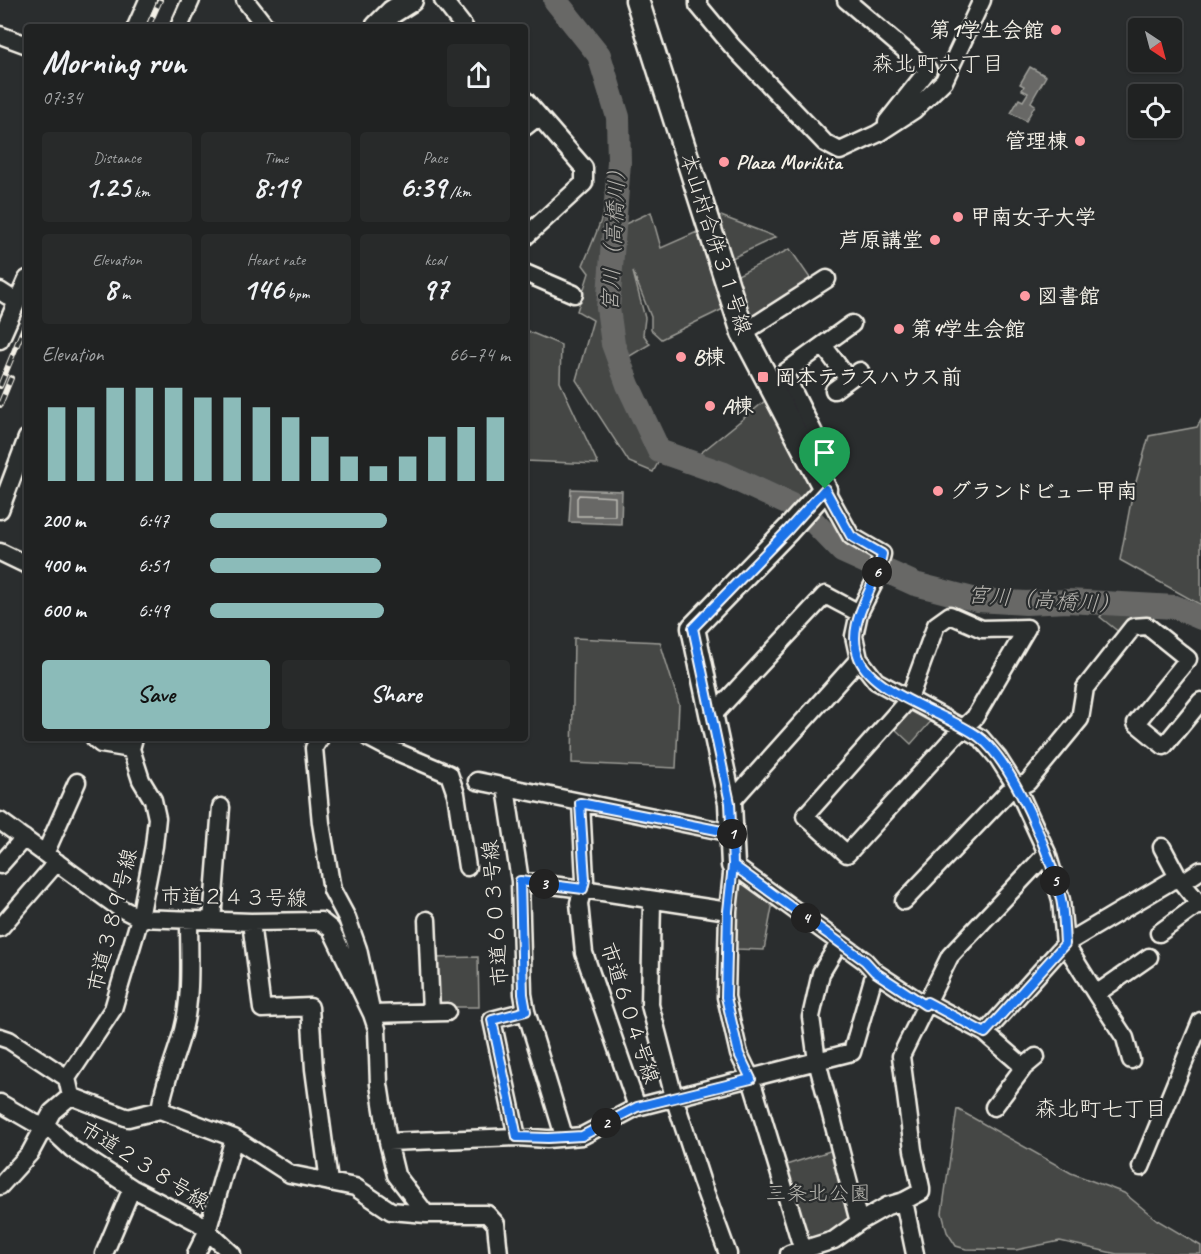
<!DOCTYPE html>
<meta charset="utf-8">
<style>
body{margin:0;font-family:Caveat,"Klee One",sans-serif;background:#282a2a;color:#f1f3f6;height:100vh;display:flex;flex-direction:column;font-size:22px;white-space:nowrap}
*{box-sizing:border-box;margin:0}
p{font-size:20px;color:#a2a4a5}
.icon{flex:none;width:33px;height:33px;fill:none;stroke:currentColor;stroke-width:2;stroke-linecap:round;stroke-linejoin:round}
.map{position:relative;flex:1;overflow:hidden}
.panel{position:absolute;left:24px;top:24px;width:504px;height:717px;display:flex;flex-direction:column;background:#202222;border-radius:6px;box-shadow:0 2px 4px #0004,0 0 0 2px #3d3f40}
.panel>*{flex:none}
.needle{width:39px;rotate:144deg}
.fabs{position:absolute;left:1128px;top:18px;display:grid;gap:12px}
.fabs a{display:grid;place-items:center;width:54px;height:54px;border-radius:6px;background:#202222;box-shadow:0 2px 4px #0004,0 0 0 2px #3d3f40;font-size:30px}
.pin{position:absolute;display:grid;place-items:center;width:51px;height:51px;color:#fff;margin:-62px -26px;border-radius:50% 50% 50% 0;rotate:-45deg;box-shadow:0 0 6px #0007}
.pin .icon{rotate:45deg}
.km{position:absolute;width:30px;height:30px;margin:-15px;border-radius:50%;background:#222;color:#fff;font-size:16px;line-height:30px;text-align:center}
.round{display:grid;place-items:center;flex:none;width:63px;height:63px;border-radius:6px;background:#282a2a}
.headline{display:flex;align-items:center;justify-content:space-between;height:102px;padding:0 18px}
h1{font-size:33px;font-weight:600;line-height:45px}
.figures{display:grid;grid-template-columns:repeat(3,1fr);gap:9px;height:102px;padding:6px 18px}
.figures div{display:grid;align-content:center;border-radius:6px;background:#282a2a;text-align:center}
.figures b{font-size:30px;font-weight:600}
.figures small{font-size:16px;font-weight:400}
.figures p{font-size:16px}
.chart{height:168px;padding:12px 18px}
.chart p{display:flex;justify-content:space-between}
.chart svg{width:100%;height:108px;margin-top:6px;stroke:#8bbbb9;stroke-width:6}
.action{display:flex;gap:12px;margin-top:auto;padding:12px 18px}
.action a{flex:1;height:69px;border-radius:6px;background:#8bbbb9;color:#111;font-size:24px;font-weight:600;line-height:69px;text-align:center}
.action a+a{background:#282a2a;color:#f1f3f6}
ul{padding:0 18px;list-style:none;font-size:20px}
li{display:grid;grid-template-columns:96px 72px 1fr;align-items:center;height:45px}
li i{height:15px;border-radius:8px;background:#8bbbb9}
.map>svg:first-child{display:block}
</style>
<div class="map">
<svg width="1201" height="1254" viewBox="0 0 1201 1254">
<rect width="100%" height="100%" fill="#2a2d2e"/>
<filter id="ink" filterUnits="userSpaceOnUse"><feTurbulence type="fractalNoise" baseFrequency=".0167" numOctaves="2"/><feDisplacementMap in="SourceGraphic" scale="12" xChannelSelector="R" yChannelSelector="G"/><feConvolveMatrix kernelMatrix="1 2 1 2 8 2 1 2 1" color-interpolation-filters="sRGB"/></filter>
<g filter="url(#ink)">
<path fill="#444645" stroke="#9c9c96" stroke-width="1.5" d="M621,156L623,225L651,212L661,248L697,232L725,308L661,339L651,330V317L633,272L645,318L643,334L650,344L623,360L666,448L653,472L629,462L576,380L593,320L577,311L589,273L583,265C599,227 612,200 610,158Z
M713,213L776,237L728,260Z
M790,249L812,281L746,324L734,277Z
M525,330L561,345L560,382L598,464L525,461Z
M770,397L813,480V491L802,502C768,484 734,468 697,456Z
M1201,420V605L1120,560L1132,496L1149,436L1197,427Z
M1106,610L1131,611L1136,615L1120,633L1100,617Z
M574,638L660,642L679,704L676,768L572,763Z
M916,709L933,719L911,744L892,726L901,715Z
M748,883L773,902L764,950L736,949L738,885Z
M478,957L479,1007H433V958Z
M957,1109L1071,1173L1124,1193L1157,1220L1201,1246V1254H1117L1060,1241L1016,1250L966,1249L956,1246L947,1232L942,1213Z
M833,1150L853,1220L830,1237L805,1244L783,1166Z"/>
<path fill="#676866" stroke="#9f9f9a" stroke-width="1.5" d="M1030,67L1046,76L1031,102L1035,105L1026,121L1011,113L1019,99L1023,101L1028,93L1022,90L1024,86L1020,84Z
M571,489L622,491L621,524L569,522Z"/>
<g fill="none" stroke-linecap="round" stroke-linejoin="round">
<path stroke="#bcbab4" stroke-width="1.5" d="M579,495L615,497V516H577V498Z"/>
<path stroke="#676866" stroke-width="24" d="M555,0L599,55L618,117L619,162L608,308L613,344L628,385L659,451L722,473L791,505L812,520L842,551L915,584L977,600L1026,603L1068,601L1175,607L1201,618"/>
<defs>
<path id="street" d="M245,0L266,27
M443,0L464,27
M698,0V5L732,46L825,143L840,151L877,134L914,110L944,81L982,0
M846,0L928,70L887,122
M136,27L148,0
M179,27L191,0
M0,35L27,45
M525,100L584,168V183L525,237
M525,127L539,116
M525,273L574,294
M0,291L17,302
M743,333L827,279
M0,340L27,279
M823,345L848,379
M834,390L860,371
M808,455L821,447L784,373L852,324
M825,489L851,536L882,554L875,581L859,613L854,636L859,659L876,681L981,738L998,758L1017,788L1047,853L1061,900L1065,944L1096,994L1125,1038L1131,1060
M0,510L27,438
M0,552L27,565
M950,615L982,629L1027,628L975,717L953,738L847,854L805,816L909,699L936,625Z
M713,715L825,595L859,613
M320,738L314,748L321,823L332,890L347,918L358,949L372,1014L447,1012
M369,738L388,748L449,774L456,794L467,867
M95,739L101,744L131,749
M477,781L732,833
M506,788L520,881L523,994L526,1011L564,1136
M581,803L585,880L583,889L728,911
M730,803L859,659
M0,821L118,907L140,918L251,922L321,921L331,929L372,1014L377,1029L379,1084L388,1142L396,1175L426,1214
M1162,847L1179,879
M45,854L77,782
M0,865L24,838
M520,881L583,889L579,903L584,953L637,1107
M1183,882L1201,870
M652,900L650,1005L674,1097L701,1180L728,1254
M904,901L1008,792L1028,782L1080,719L1085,688L1133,627L1147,626L1188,659L1136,723L1164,746L1201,701
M427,920L431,1012
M212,921L221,807
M251,922L262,1009L310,1007L314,1069L329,1182
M0,928L57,862
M1159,933L1199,904
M839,943L821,973L811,1017L817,1061L859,1222
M1096,994L1149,957
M927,1002L985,1033L1024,1067L994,1107
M985,1033L1065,944L1171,881L1179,879L1201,906
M0,1037L9,1040L67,1078
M1024,1067L1036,1057
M71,1096L128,1118L160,1110L234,1138L290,1174L355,1187L391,1211L426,1214H487L496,1224L499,1254
M0,1103L38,1125L45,1124L72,1149L132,1188L199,1223L232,1254
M160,1110C164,1082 176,1057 183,1030C192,995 189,956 189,920
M517,1137L492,1020L526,1011
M388,1142L517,1137L547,1139L582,1136L637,1107L852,1052L875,972
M1141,1167L1201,1021
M0,1186L30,1153L52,1112L71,1096L67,1078L113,1009L140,918L154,846L157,818L153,800L141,780L131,749L134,738
M104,1254L132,1188
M196,1254L207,1232L234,1138
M789,1254L834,1240L859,1222L887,1206L904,1201
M804,1254L751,1079L739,1054L726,997L728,911L733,865L865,961L875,972L925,1005
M915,1254L904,1201L921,1192V1188L913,1150L901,1056L950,956L1047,853"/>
<path id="secondary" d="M637,0L743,333L825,489L788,530L693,628L730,803L733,865
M377,27L392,12L411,0"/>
</defs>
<use href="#street" stroke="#f4f1e8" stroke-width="21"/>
<use href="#secondary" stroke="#f4f1e8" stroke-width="27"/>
<use href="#street" stroke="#2a2d2e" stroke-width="16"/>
<use href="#secondary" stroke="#2a2d2e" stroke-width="22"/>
<defs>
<path id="rail" d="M148,27L160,0
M0,386L27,320
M0,405L11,378"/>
</defs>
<use href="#rail" stroke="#f4f1e8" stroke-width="6"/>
<use href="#rail" stroke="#2a2d2e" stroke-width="4" stroke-dasharray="11" stroke-linecap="butt"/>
</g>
</g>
<g fill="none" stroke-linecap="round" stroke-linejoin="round" filter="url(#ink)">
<defs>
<path id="route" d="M825,489L788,530L693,628L730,803L733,865L728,911L726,997L739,1054L751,1079L637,1107L582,1136L548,1138L517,1137L492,1020L526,1011L523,994L520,881L583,889L585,880L580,803L732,833L733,865L865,961L875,972L925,1005L927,1002L985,1033L1065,944C1064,929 1064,913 1061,899C1052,858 1013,762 979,737C949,714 873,694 859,658C844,622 876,590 882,554L851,536L825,489"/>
</defs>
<use href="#route" stroke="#fff" stroke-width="12"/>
<use href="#route" stroke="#1a73e8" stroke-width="8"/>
</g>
<g fill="#ff9aa2" stroke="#2a2d2e" stroke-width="2">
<circle cx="1056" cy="30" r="6"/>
<circle cx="1080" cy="141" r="6"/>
<circle cx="724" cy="162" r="6"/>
<circle cx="958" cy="217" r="6"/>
<circle cx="935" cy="240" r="6"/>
<circle cx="1025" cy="296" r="6"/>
<circle cx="899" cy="329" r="6"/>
<circle cx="681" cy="357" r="6"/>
<rect x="757" y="371" width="12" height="12" rx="3"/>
<circle cx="710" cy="406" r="6"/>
<circle cx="938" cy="491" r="6"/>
</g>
<g text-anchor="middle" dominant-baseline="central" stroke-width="4.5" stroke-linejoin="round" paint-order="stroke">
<g font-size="21" font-weight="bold" fill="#f4f1e8" stroke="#2a2d2e" text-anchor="start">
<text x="1044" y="30" text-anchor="end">第1学生会館</text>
<text x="1068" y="141" text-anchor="end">管理棟</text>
<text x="736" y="162">Plaza Morikita</text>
<text x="970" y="217">甲南女子大学</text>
<text x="923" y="240" text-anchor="end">芦原講堂</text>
<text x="1037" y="296">図書館</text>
<text x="911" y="329">第4学生会館</text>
<text x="693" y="357">B棟</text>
<text x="775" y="377">岡本テラスハウス前</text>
<text x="722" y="406">A棟</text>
<text x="950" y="491">グランドビュー甲南</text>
</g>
<g font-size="21" fill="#f4f1e8" stroke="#2a2d2e">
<text transform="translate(716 244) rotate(72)">本山村合併３１号線</text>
<text transform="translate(234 897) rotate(1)">市道２４３号線</text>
<text transform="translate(495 913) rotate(-94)">市道６０３号線</text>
<text transform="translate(112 920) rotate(-76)">市道３８９号線</text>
<text transform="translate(630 1013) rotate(72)">市道６０４号線</text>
<text transform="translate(145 1165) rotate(32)">市道２３８号線</text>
</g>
<g font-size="21" fill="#b6b5af" stroke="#2a2d2e">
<text x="818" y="1193">三条北公園</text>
</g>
<g font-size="22" fill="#f4f1e8" stroke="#2a2d2e">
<text x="938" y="64">森北町六丁目</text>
<text x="1101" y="1109">森北町七丁目</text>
</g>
<g font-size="22" font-style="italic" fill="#b5b3ae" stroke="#2a2d2e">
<text transform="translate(614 235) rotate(-87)">宮川（高橋川）</text>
<text transform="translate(1044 600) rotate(4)">宮川（高橋川）</text>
</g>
</g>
</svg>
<div class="fabs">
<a><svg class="needle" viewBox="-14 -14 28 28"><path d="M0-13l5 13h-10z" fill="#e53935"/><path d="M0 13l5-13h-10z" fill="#a2a4a5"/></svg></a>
<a><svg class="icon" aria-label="locate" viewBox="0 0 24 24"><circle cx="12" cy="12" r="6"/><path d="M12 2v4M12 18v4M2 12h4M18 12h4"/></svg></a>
</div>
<div class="pin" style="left:825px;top:489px;background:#1e9e55"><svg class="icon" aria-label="arrive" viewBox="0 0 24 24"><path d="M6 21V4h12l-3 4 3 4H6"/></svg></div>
<b class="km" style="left:732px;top:834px">1</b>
<b class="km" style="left:606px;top:1123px">2</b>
<b class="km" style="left:544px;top:884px">3</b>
<b class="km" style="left:806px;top:918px">4</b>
<b class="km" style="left:1055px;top:881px">5</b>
<b class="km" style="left:877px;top:572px">6</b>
<section class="panel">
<div class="headline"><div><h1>Morning run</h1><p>07:34</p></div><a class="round"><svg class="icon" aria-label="share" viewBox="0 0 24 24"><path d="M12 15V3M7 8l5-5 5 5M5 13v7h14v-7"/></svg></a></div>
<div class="figures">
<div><p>Distance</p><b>1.25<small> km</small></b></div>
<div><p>Time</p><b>8:19</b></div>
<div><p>Pace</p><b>6:39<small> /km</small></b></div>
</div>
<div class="figures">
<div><p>Elevation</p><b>8<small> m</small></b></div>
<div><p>Heart rate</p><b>146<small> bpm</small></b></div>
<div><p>kcal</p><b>97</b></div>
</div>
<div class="chart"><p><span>Elevation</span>66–74 m</p>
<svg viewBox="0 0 160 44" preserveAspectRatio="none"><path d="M5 44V14M15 44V14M25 44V6M35 44V6M45 44V6M55 44V10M65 44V10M75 44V14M85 44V18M95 44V26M105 44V34M115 44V38M125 44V34M135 44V26M145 44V22M155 44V18"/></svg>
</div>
<ul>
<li><b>200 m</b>6:47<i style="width:59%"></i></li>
<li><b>400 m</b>6:51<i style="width:57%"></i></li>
<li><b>600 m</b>6:49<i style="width:58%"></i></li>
</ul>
<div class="action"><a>Save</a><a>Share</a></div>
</section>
</div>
